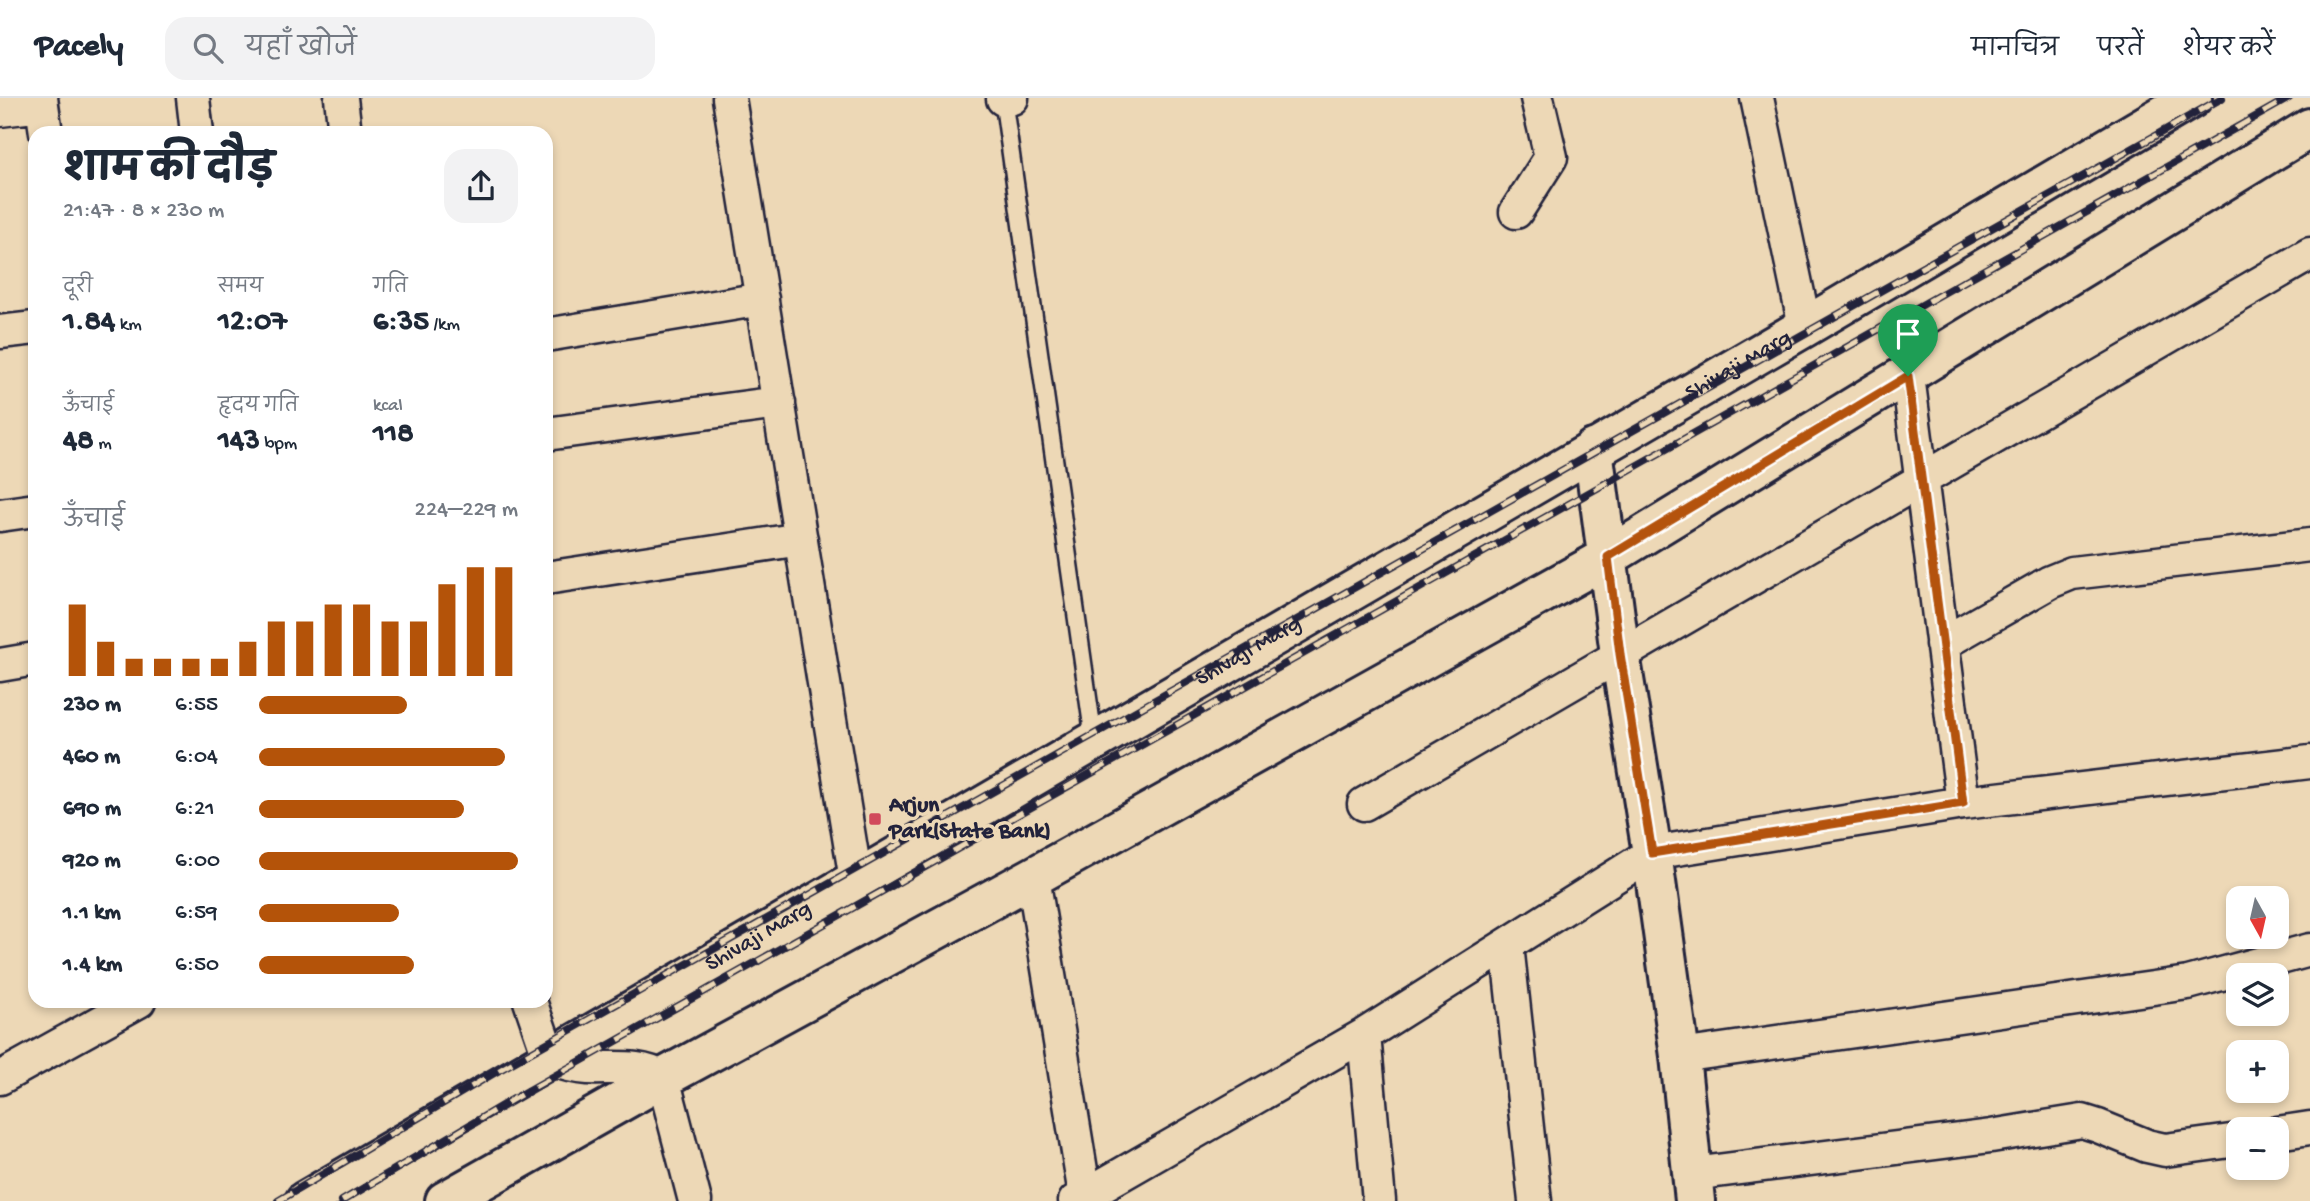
<!DOCTYPE html>
<html lang="hi">
<meta charset="utf-8">
<style>
body{margin:0;font-family:"Gochi Hand","Playpen Sans Deva",sans-serif;background:#f2f2f3;color:#1f2937;height:100vh;display:flex;flex-direction:column;font-size:26px;white-space:nowrap}
*{box-sizing:border-box;margin:0}
p{font-size:23px;color:#747a83}
.icon{flex:none;width:38px;height:38px;fill:none;stroke:currentColor;stroke-width:2;stroke-linecap:round;stroke-linejoin:round}
.map{position:relative;flex:1;overflow:hidden}
.side{position:absolute;left:28px;top:28px;width:525px;height:882px;display:flex;flex-direction:column;background:#fff;border-radius:21px;box-shadow:0 4px 10px #0003}
.side>*{flex:none}
.needle{width:46px;rotate:172deg}
.buttons{position:absolute;left:2226px;top:788px;display:grid;gap:14px}
.buttons a{display:grid;place-items:center;width:63px;height:63px;border-radius:14px;background:#fff;box-shadow:0 4px 10px #0003;font-size:35px}
.pin{position:absolute;display:grid;place-items:center;width:60px;height:60px;color:#fff;margin:-72px -30px;border-radius:50% 50% 50% 0;rotate:-45deg;box-shadow:0 0 7px #0007}
.pin .icon{rotate:45deg}
.round{display:grid;place-items:center;flex:none;width:74px;height:74px;border-radius:21px;background:#f2f2f3}
.head{display:flex;align-items:center;justify-content:space-between;height:119px;padding:0 35px}
h1{font-size:38px;font-weight:800;line-height:52px}
.metrics{display:grid;grid-template-columns:repeat(3,1fr);gap:10px;height:119px;padding:7px 35px}
.metrics div{display:grid;align-content:center}
.metrics b{font-size:30px;font-weight:800}
.metrics small{font-size:19px;font-weight:400}
.metrics p{font-size:19px}
.chart{height:196px;padding:14px 35px}
.chart p{display:flex;justify-content:space-between}
.chart svg{width:100%;height:126px;margin-top:7px;stroke:#b45309;stroke-width:6}
ul{padding:0 35px;list-style:none;font-size:23px}
li{display:grid;grid-template-columns:112px 84px 1fr;align-items:center;height:52px}
li i{height:18px;border-radius:9px;background:#b45309}
header{display:flex;align-items:center;gap:42px;box-sizing:border-box;height:98px;padding:0 35px;background:#fff;border-bottom:2px solid #e0e1e3}
header strong{font-size:33px}
nav{display:flex;gap:38px;margin-inline-start:auto;font-size:24px}
.search{width:490px;height:63px;background:#f2f2f3;display:flex;align-items:center;gap:18px;box-sizing:border-box;padding:0 24px;border-radius:21px;color:#747a83;font-size:26px}
.map>svg:first-child{display:block}
</style>
<header>
<strong>Pacely</strong>
<div class="search"><svg class="icon" aria-label="search" viewBox="0 0 24 24"><circle cx="10" cy="10" r="6"/><path d="M15 15l6 6"/></svg>यहाँ खोजें</div>
<nav><a>मानचित्र</a><a>परतें</a><a>शेयर करें</a></nav>
</header>
<div class="map">
<svg width="2310" height="1103" viewBox="0 0 2310 1103">
<rect width="100%" height="100%" fill="#edd8b6"/>
<filter id="ink" filterUnits="userSpaceOnUse"><feTurbulence type="fractalNoise" baseFrequency=".0143" numOctaves="2"/><feDisplacementMap in="SourceGraphic" scale="14" xChannelSelector="R" yChannelSelector="G"/><feConvolveMatrix kernelMatrix="1 2 1 2 8 2 1 2 1" color-interpolation-filters="sRGB"/></filter>
<g filter="url(#ink)">
<g fill="none" stroke-linecap="round" stroke-linejoin="round">
<defs>
<path id="service" d="M1003,0L1094,642"/>
<path id="minor" d="M41,0L46,35
M193,0L197,35
M341,0L345,35
M729,0L856,782
M1757,0L1805,229
M1003,1L1012,0
M0,12L42,7
M1516,114L1551,59L1537,0
M0,234L35,230
M546,237L762,201
M1908,278L1963,705
M546,336L779,305
M0,417L35,412
M546,480L801,441
M1942,546L2050,484L2072,475L2310,447
M0,567L35,561
M1364,706L2310,156
M1033,779L1086,1103
M1507,847L1535,1103
M530,903L550,961C563,966 574,969 588,970C614,971 640,966 663,980L695,1103
M1364,937L1379,1103
M1680,958L2188,885L2310,852
M0,980L139,903
M2277,1035L2310,1030
M1693,1076L1991,1038L2082,1023L2098,1028L2147,1048L2165,1052L2238,1042
M1075,1103L1364,937L1652,755L1963,705L2310,664"/>
<path id="tertiary" d="M1593,351L1620,556L1652,755L1680,958L1695,1103"/>
<g id="secondary">
<path id="s1" d="M305,1103L1805,229L2192,0"/>
<path d="M445,1103L663,980L1033,779L1608,459L2310,30"/>
</g>
</defs>
<use href="#service" stroke="#22223b" stroke-width="21"/>
<use href="#minor" stroke="#22223b" stroke-width="37"/>
<use href="#tertiary" stroke="#22223b" stroke-width="44"/>
<use href="#secondary" stroke="#22223b" stroke-width="44"/>
<use href="#service" stroke="#edd8b6" stroke-width="16"/>
<use href="#minor" stroke="#edd8b6" stroke-width="32"/>
<use href="#tertiary" stroke="#edd8b6" stroke-width="38"/>
<use href="#secondary" stroke="#edd8b6" stroke-width="38"/>
<defs>
<path id="rail" d="M278,1103L494,975L2222,0
M342,1103L510,1003L2289,0"/>
</defs>
<use href="#rail" stroke="#22223b" stroke-width="8"/>
<use href="#rail" stroke="#edd8b6" stroke-width="5" stroke-dasharray="16" stroke-linecap="butt"/>
</g>
</g>
<g fill="none" stroke-linecap="round" stroke-linejoin="round" filter="url(#ink)">
<defs>
<path id="route" d="M1908,278L1963,705L1652,755L1620,556L1608,459Z"/>
</defs>
<use href="#route" stroke="#fff" stroke-width="14"/>
<use href="#route" stroke="#b45309" stroke-width="9"/>
</g>
<rect fill="#d1495b" stroke="#edd8b6" stroke-width="2.5" x="868" y="714" width="14" height="14" rx="3.5"/>
<g text-anchor="middle" dominant-baseline="central" stroke-width="7" stroke-linejoin="round" paint-order="stroke">
<g font-size="23" fill="#22223b" stroke="#edd8b6">
<text stroke="none"><textPath href="#s1" startOffset="1659">Shivaji Marg</textPath></text>
<text stroke="none"><textPath href="#s1" startOffset="1092">Shivaji Marg</textPath></text>
<text stroke="none"><textPath href="#s1" startOffset="525">Shivaji Marg</textPath></text>
</g>
<g font-size="23" font-weight="bold" fill="#22223b" stroke="#edd8b6" text-anchor="start">
<text x="889" y="708">Arjun<tspan x="889" dy="26">Park(State Bank)</tspan></text>
</g>
</g>
</svg>
<div class="buttons">
<a><svg class="needle" viewBox="-14 -14 28 28"><path d="M0-13l5 13h-10z" fill="#e53935"/><path d="M0 13l5-13h-10z" fill="#747a83"/></svg></a>
<a><svg class="icon" aria-label="layers" viewBox="0 0 24 24"><path d="M12 4l9 5-9 5-9-5zM3 14l9 5 9-5"/></svg></a>
<a>+</a>
<a>−</a>
</div>
<div class="pin" style="left:1908px;top:278px;background:#1e9e55"><svg class="icon" aria-label="arrive" viewBox="0 0 24 24"><path d="M6 21V4h12l-3 4 3 4H6"/></svg></div>
<section class="side">
<div class="head"><div><h1>शाम की दौड़</h1><p>21:47 · 8 × 230 m</p></div><a class="round"><svg class="icon" aria-label="share" viewBox="0 0 24 24"><path d="M12 15V3M7 8l5-5 5 5M5 13v7h14v-7"/></svg></a></div>
<div class="metrics">
<div><p>दूरी</p><b>1.84<small> km</small></b></div>
<div><p>समय</p><b>12:07</b></div>
<div><p>गति</p><b>6:35<small> /km</small></b></div>
</div>
<div class="metrics">
<div><p>ऊँचाई</p><b>48<small> m</small></b></div>
<div><p>हृदय गति</p><b>143<small> bpm</small></b></div>
<div><p>kcal</p><b>118</b></div>
</div>
<div class="chart"><p><span>ऊँचाई</span>224–229 m</p>
<svg viewBox="0 0 160 44" preserveAspectRatio="none"><path d="M5 44V19M15 44V32M25 44V38M35 44V38M45 44V38M55 44V38M65 44V32M75 44V25M85 44V25M95 44V19M105 44V19M115 44V25M125 44V25M135 44V12M145 44V6M155 44V6"/></svg>
</div>
<ul>
<li><b>230 m</b>6:55<i style="width:57%"></i></li>
<li><b>460 m</b>6:04<i style="width:95%"></i></li>
<li><b>690 m</b>6:21<i style="width:79%"></i></li>
<li><b>920 m</b>6:00<i style="width:100%"></i></li>
<li><b>1.1 km</b>6:59<i style="width:54%"></i></li>
<li><b>1.4 km</b>6:50<i style="width:60%"></i></li>
</ul>
</section>
</div>
